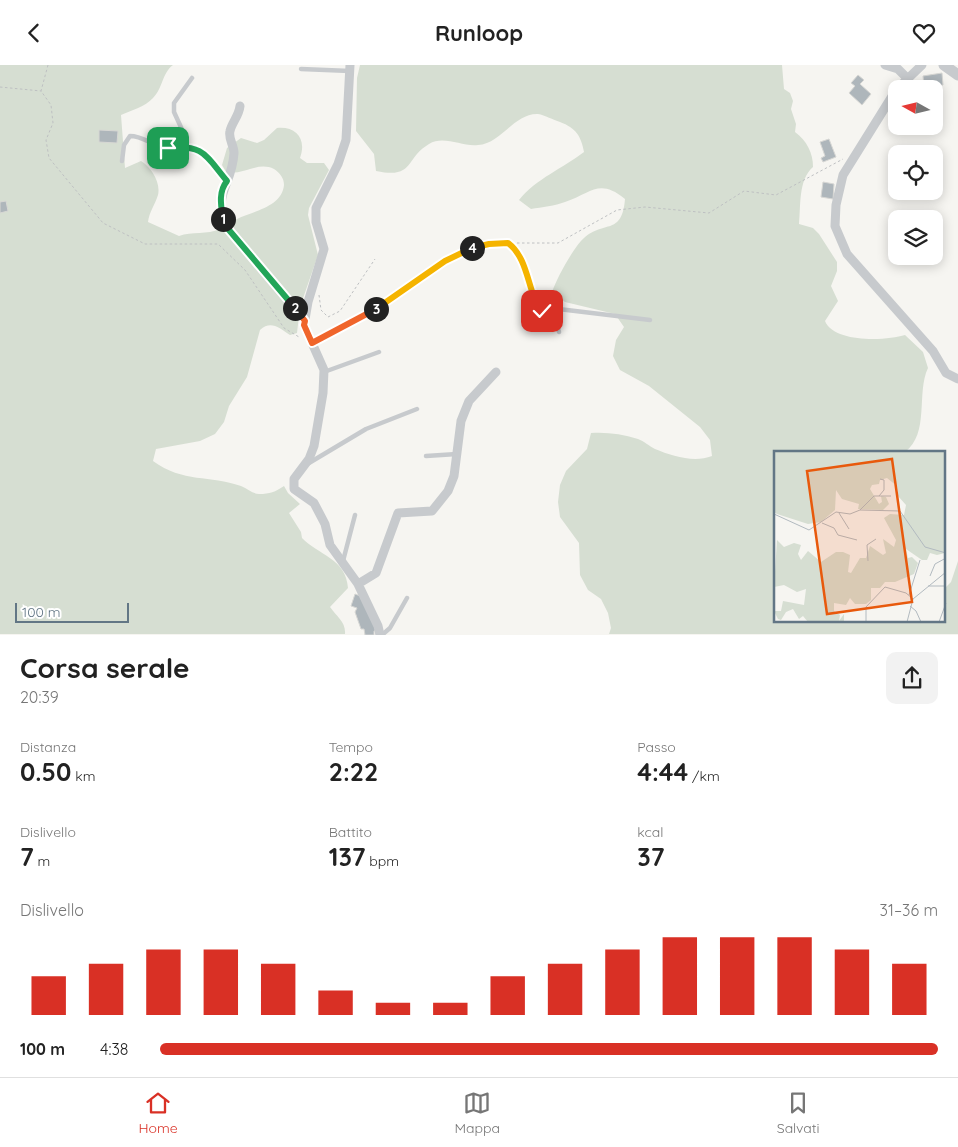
<!DOCTYPE html>
<html lang="it">
<meta charset="utf-8">
<style>
body{margin:0;font-family:Quicksand,sans-serif;background:#f2f2f2;color:#222;height:100vh;display:flex;flex-direction:column;font-size:19px;white-space:nowrap}
*{box-sizing:border-box;margin:0}
p{font-size:16px;color:#767676}
.icon{flex:none;width:28px;height:28px;fill:none;stroke:currentColor;stroke-width:2;stroke-linecap:round;stroke-linejoin:round}
.map{position:relative;height:570px;overflow:hidden}
.sheet{display:flex;flex-direction:column;background:#fff;flex:1}
.sheet>*{flex:none}
.needle{width:32px;rotate:278deg}
.fabs{position:absolute;left:888px;top:15px;display:grid;gap:10px}
.fabs a{display:grid;place-items:center;width:55px;height:55px;border-radius:10px;background:#fff;box-shadow:0 2px 12px #0003;font-size:25px}
.scale{position:absolute;left:15px;bottom:12px;width:114px;box-sizing:border-box;padding-left:5px;border:2px solid #627685;border-top:0;font-size:14px;line-height:18px;white-space:nowrap;color:#627685;-webkit-text-stroke:4px #fff;paint-order:stroke}
.pin{position:absolute;display:grid;place-items:center;width:42px;height:42px;color:#fff;margin:-21px;border-radius:10px;box-shadow:0 2px 8px #0006}
.km{position:absolute;width:25px;height:25px;margin:-12px;border-radius:50%;background:#222;color:#fff;font-size:14px;line-height:25px;text-align:center}
.round{display:grid;place-items:center;flex:none;width:52px;height:52px;border-radius:10px;background:#f2f2f2}
.overview{display:flex;align-items:center;justify-content:space-between;height:85px;padding:0 20px}
h1{font-size:28px;font-weight:700;line-height:38px}
.metrics{display:grid;grid-template-columns:repeat(3,1fr);gap:8px;height:85px;padding:5px 20px}
.metrics div{display:grid;align-content:center}
.metrics b{font-size:25px;font-weight:700}
.metrics small{font-size:14px;font-weight:400}
.metrics p{font-size:14px}
.chart{height:140px;padding:10px 20px}
.chart p{display:flex;justify-content:space-between}
.chart svg{width:100%;height:90px;margin-top:5px;stroke:#d93025;stroke-width:6}
ul{padding:0 20px;list-style:none;font-size:16px}
li{display:grid;grid-template-columns:80px 60px 1fr;align-items:center;height:38px}
li i{height:12px;border-radius:6px;background:#d93025}
header{display:flex;justify-content:space-between;align-items:center;height:65px;padding:0 20px;background:#fff;font-size:22px;font-weight:700}
.tab-bar{display:flex;justify-content:space-around;align-items:center;height:70px;border-top:1px solid #e0e0e0;background:#fff;font-size:14px;color:#767676}
.tab-bar a{display:grid;justify-items:center;gap:2px}
.tab-bar .on{color:#d93025}
.map>svg:first-child{display:block}
</style>
<header><svg class="icon" aria-label="back" viewBox="0 0 24 24"><path d="M15 5l-7 7 7 7"/></svg>Runloop<svg class="icon" aria-label="heart" viewBox="0 0 24 24"><path d="M12 20l-8-8c-3-5 5-10 8-4 3-6 11-1 8 4z"/></svg></header>
<div class="map">
<svg width="958" height="570" viewBox="0 0 958 570">
<rect width="100%" height="100%" fill="#f6f5f1"/>
<path fill="#d6ded2" d="M0,0H173C162,8 163,23 153,33C145,42 132,45 121,50L125,103L141,96C151,102 161,117 158,130C155,140 149,147 148,157L179,171C192,166 207,170 220,164C226,162 231,157 237,154C253,146 282,142 284,120C284,113 280,108 274,104C258,96 242,111 226,107L222,100L227,83L241,73L257,78L264,75L277,63C296,61 307,74 300,93L307,98H324L329,105L309,143L308,150L318,190L300,242L297,268L290,270C279,263 271,255 260,265L247,312L229,341L224,357L215,369L200,376L156,384L153,396C183,418 210,410 241,421C248,424 253,429 259,429C270,429 275,427 284,421L288,428L300,439L289,448L301,467L302,473C318,490 346,493 348,523L330,542C337,552 346,557 345,569H0Z
M360,0H782L784,24L790,28L793,36L791,44L796,59L795,67C807,76 813,88 813,102C798,115 801,141 799,159L813,163L819,169L837,197V206L831,221L838,236L825,256C834,278 886,276 905,270L923,287L928,303C916,328 930,368 905,387H776V556H944V524L951,517L958,496V569H609L611,563L608,548L601,534L588,525L580,510L579,478L560,452L558,437L560,420L566,406L587,384L591,368C607,367 622,369 638,374C644,376 649,381 655,384C672,391 694,398 712,391L710,375L700,362L649,321L620,305L613,291L616,275L624,262L615,249L565,237L552,227C557,213 573,183 584,173C604,155 622,171 625,134C599,113 592,128 565,137C555,141 542,142 531,144L519,135C537,113 562,104 584,87C581,71 576,63 560,57C553,55 545,50 538,49C514,48 501,79 478,80C462,82 444,70 429,79C404,94 415,114 376,106L374,89L356,66L357,13Z"/>
<path fill="#aeb6bb" stroke="#d7d7d4" d="M942,8L943,20L924,21L923,11Z
M858,10L864,15L860,19L871,29L862,40L849,28L855,21L851,18Z
M99,65L118,66L117,78L99,77Z
M829,74L836,92L823,97L821,93L825,91L820,77Z
M823,117L834,119L833,134L821,132Z
M6,136L8,146L0,148V137Z
M355,529L363,532L377,565L374,566V570H365L364,564H361L355,547L357,543L351,541Z"/>
<g fill="none" stroke-linecap="round" stroke-linejoin="round">
<path stroke="#bec0c2" stroke-width="1" stroke-dasharray="2.5 2.5" stroke-linecap="butt" d="M48,0L41,26L51,40L53,58L46,75L49,93L103,158L145,179H218L245,205L284,263L299,272
M0,22L41,26
M517,178H558L617,145L645,142L709,148L744,126L776,130L843,94
M319,230L321,245L328,252L340,246L375,194
M321,274C336,266 354,259 369,249C412,221 449,181 503,179"/>
<path stroke="#c7cacd" stroke-width="4.5" d="M301,4L350,6
M181,82L185,71L174,47V38L192,13
M122,96L124,80L130,71C142,71 149,78 160,81C170,84 180,80 191,82C205,84 218,106 227,116
M508,178C529,194 524,225 542,242L650,255
M539,240L542,246L555,253L559,267
M324,307L379,287
M426,391L457,389
M309,398L366,364L417,344
M343,496L355,450
M382,570L390,563L407,533"/>
<path stroke="#c7cacd" stroke-width="9" d="M350,0L346,75L338,99L316,143V157L324,184L308,237L304,260L324,305L323,328L314,381L309,394L294,414V424L314,438L325,459L330,480L358,519L378,561L380,570
M885,0L898,4L907,13
M897,24L922,0
M896,25L843,110L836,140L835,161L847,189L933,286L946,308L958,314
M240,41C239,51 232,57 230,66C228,74 234,80 234,88C232,123 210,128 229,165L305,256
M358,519L376,508L398,448L432,446L448,426L454,411L461,356L469,336L496,307"/>
<path stroke="#c7cacd" stroke-width="11" d="M944,0L958,10"/>
</g>
<g fill="none" stroke-linecap="round" stroke-linejoin="round">
<defs>
<path id="split-1" d="M168,83C204,79 206,91 227,116C218,127 221,141 223,154"/>
<path id="split-2" d="M223,154L229,165L295,243"/>
<path id="split-3" d="M295,243L305,256L304,260L312,278L376,244"/>
<path id="split-4" d="M376,244L445,196L472,183"/>
<path id="split-5" d="M472,183L489,179L508,178C525,191 527,214 534,232C536,237 539,241 542,246"/>
</defs>
<use href="#split-1" stroke="#fff" stroke-width="10"/>
<use href="#split-2" stroke="#fff" stroke-width="10"/>
<use href="#split-3" stroke="#fff" stroke-width="10"/>
<use href="#split-4" stroke="#fff" stroke-width="10"/>
<use href="#split-5" stroke="#fff" stroke-width="10"/>
<use href="#split-1" stroke="#22a559" stroke-width="6"/>
<use href="#split-2" stroke="#22a559" stroke-width="6"/>
<use href="#split-3" stroke="#f0652b" stroke-width="6"/>
<use href="#split-4" stroke="#f5b400" stroke-width="6"/>
<use href="#split-5" stroke="#f5b400" stroke-width="6"/>
</g>
<g transform="translate(774 386)">
<rect width="171" height="171" fill="#f6f5f1"/>
<path d="M0,0H171V102L163,104L156,102L153,109H148L132,98L134,107L138,106L144,112L140,123L121,131H111L106,137H97V149L92,153H81L76,147L72,154L60,152V160L66,164L65,170L70,163V170L75,171H34L29,165L25,168L19,158L12,161L7,169L4,168L0,160H7L9,150L30,154L32,138L23,141L10,134L0,136L3,89L10,96L20,92L27,94L24,103L27,109L34,100L47,111L62,101H69L76,104L74,121L77,122L86,107H92L96,95L109,104L112,102L109,88L120,96L122,89L110,67L116,63L130,64L132,54L124,45L123,35L113,27L106,29L105,33L98,34L96,38L105,53L108,51L107,45L112,46L115,53L109,59L84,58L85,53L68,48L62,39L61,59L47,71L34,73L3,63L0,61Z" fill="#d6ded2"/>
<path fill="none" stroke="#b2bac0" stroke-width="1" d="M105,45L110,39V29L106,28M86,59L100,45H117M65,62L75,78M0,63L35,79L62,61L76,63L86,59L126,60L151,96L172,102M48,72L60,77L64,84L83,89M94,110L93,94L102,88M156,125L161,113L172,107M154,135H172M135,144L146,109M139,148L172,121M136,155L142,160L147,171M92,171V156L111,136L132,142L139,148M133,171L139,148M165,171L172,152"/>
<path fill="#e8590c" fill-opacity="0.15" stroke="#e8590c" stroke-width="2.5" d="M118,8L138,151L53,163L33,20Z"/>
<rect width="171" height="171" fill="none" stroke="#627685" stroke-width="2.5"/>
</g>
</svg>
<div class="fabs">
<a><svg class="needle" viewBox="-14 -14 28 28"><path d="M0-13l5 13h-10z" fill="#e53935"/><path d="M0 13l5-13h-10z" fill="#767676"/></svg></a>
<a><svg class="icon" aria-label="locate" viewBox="0 0 24 24"><circle cx="12" cy="12" r="6"/><path d="M12 2v4M12 18v4M2 12h4M18 12h4"/></svg></a>
<a><svg class="icon" aria-label="layers" viewBox="0 0 24 24"><path d="M12 4l9 5-9 5-9-5zM3 14l9 5 9-5"/></svg></a>
</div>
<div class="scale">100 m</div>
<div class="pin" style="left:168px;top:83px;background:#1e9e55"><svg class="icon" aria-label="arrive" viewBox="0 0 24 24"><path d="M6 21V4h12l-3 4 3 4H6"/></svg></div>
<div class="pin" style="left:542px;top:246px;background:#d93025"><svg class="icon" aria-label="check" viewBox="0 0 24 24"><path d="M5 12l5 5 9-10"/></svg></div>
<b class="km" style="left:223px;top:154px">1</b>
<b class="km" style="left:295px;top:243px">2</b>
<b class="km" style="left:376px;top:244px">3</b>
<b class="km" style="left:472px;top:183px">4</b>
</div>
<section class="sheet">
<div class="overview"><div><h1>Corsa serale</h1><p>20:39</p></div><a class="round"><svg class="icon" aria-label="share" viewBox="0 0 24 24"><path d="M12 15V3M7 8l5-5 5 5M5 13v7h14v-7"/></svg></a></div>
<div class="metrics">
<div><p>Distanza</p><b>0.50<small> km</small></b></div>
<div><p>Tempo</p><b>2:22</b></div>
<div><p>Passo</p><b>4:44<small> /km</small></b></div>
</div>
<div class="metrics">
<div><p>Dislivello</p><b>7<small> m</small></b></div>
<div><p>Battito</p><b>137<small> bpm</small></b></div>
<div><p>kcal</p><b>37</b></div>
</div>
<div class="chart"><p><span>Dislivello</span>31–36 m</p>
<svg viewBox="0 0 160 44" preserveAspectRatio="none"><path d="M5 44V25M15 44V19M25 44V12M35 44V12M45 44V19M55 44V32M65 44V38M75 44V38M85 44V25M95 44V19M105 44V12M115 44V6M125 44V6M135 44V6M145 44V12M155 44V19"/></svg>
</div>
<ul>
<li><b>100 m</b>4:38<i style="width:100%"></i></li>
</ul>
</section>
<nav class="tab-bar">
<a class="on"><svg class="icon" aria-label="home" viewBox="0 0 24 24"><path d="M3 11l9-7 9 7M6 9v11h12V9"/></svg>Home</a>
<a><svg class="icon" aria-label="map" viewBox="0 0 24 24"><path d="M3 6l6-2 6 2 6-2v14l-6 2-6-2-6 2zM9 4v14M15 6v14"/></svg>Mappa</a>
<a><svg class="icon" aria-label="saved" viewBox="0 0 24 24"><path d="M7 4h10v16l-5-4-5 4z"/></svg>Salvati</a>
</nav>
